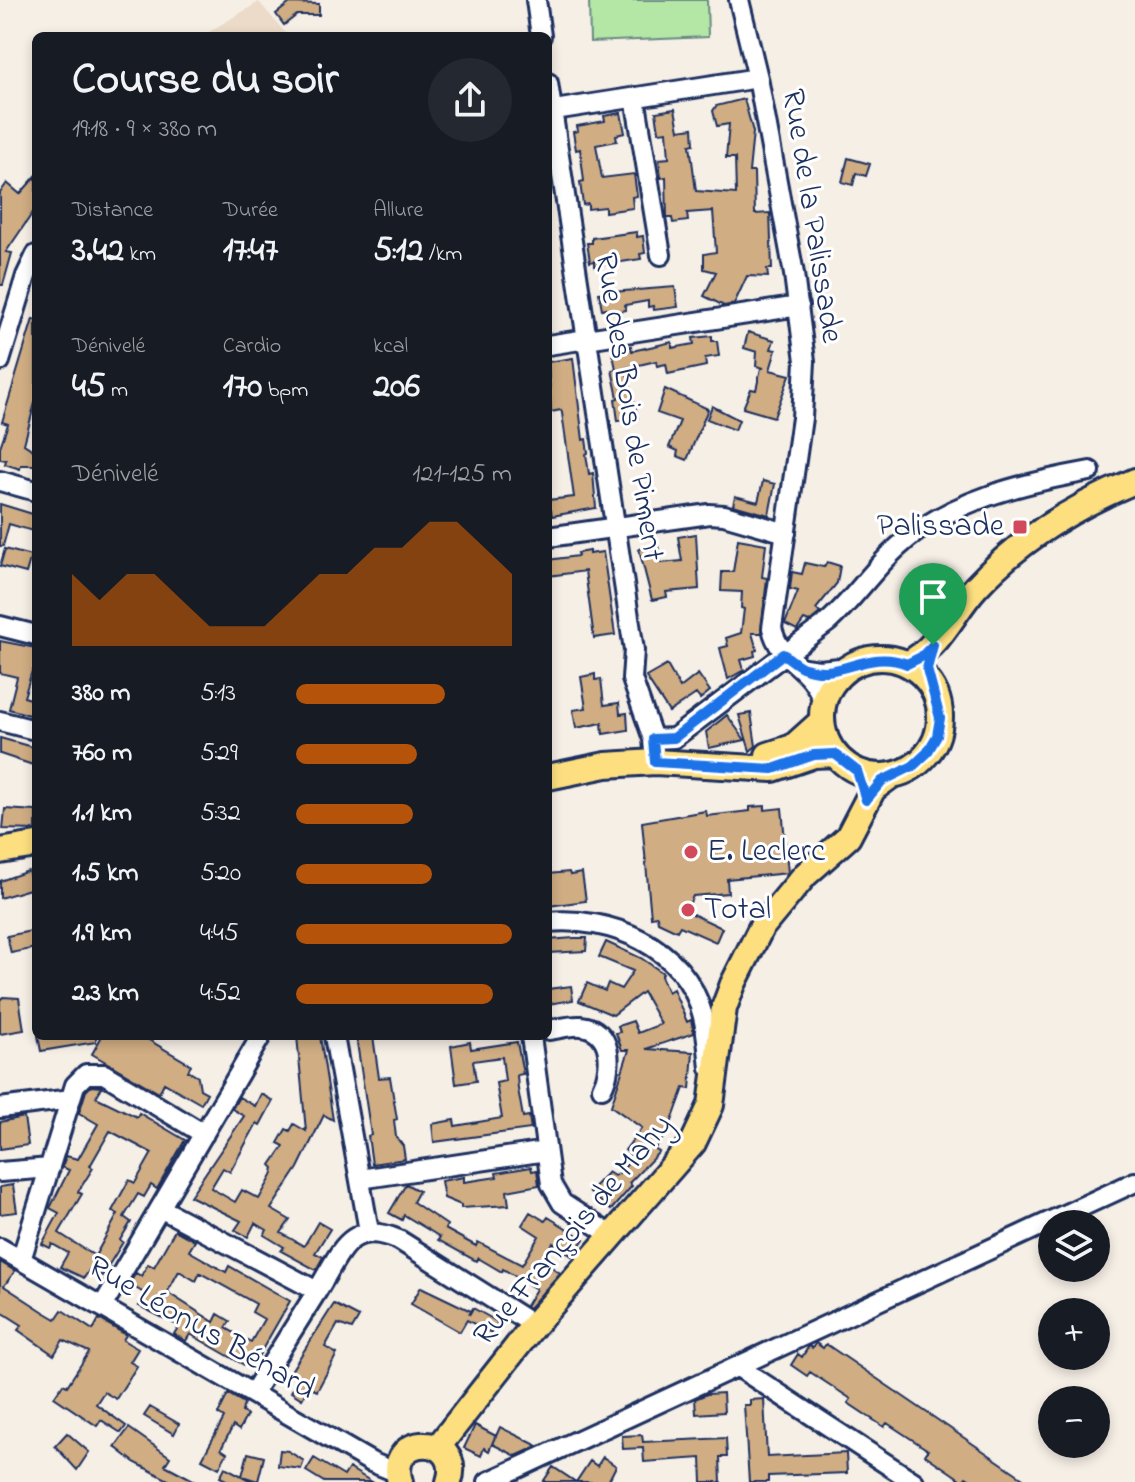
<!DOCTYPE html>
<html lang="fr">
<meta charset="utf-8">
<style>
body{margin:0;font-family:"Indie Flower",sans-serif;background:#242831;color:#f1f3f6;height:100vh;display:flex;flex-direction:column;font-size:30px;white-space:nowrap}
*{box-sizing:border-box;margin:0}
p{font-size:26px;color:#9ea1a6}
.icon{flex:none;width:44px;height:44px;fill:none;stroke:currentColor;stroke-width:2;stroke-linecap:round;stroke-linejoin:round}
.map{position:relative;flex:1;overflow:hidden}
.details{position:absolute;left:32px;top:32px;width:520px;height:1008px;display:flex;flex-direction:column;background:#171b24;border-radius:12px;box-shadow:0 4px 12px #0003}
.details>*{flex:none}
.controls{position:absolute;left:1038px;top:1210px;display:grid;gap:16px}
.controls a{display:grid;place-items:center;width:72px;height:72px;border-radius:50%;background:#171b24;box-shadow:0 4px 12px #0003;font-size:40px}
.pin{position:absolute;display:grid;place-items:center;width:68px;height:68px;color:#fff;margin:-82px -34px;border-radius:50% 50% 50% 0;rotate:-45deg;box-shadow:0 0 8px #0007}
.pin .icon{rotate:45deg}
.round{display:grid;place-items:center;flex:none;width:84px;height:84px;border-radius:42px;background:#242831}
.headline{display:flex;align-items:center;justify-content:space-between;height:136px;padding:0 40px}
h1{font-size:44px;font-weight:800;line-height:60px}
.stats{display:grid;grid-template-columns:repeat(3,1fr);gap:12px;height:136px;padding:8px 40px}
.stats div{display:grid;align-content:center}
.stats b{font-size:34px;font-weight:800}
.stats small{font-size:22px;font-weight:400}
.stats p{font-size:22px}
.chart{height:224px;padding:16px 40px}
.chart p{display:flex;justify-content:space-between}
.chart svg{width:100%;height:144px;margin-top:8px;fill:#b45309;opacity:.7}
ul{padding:0 40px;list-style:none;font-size:26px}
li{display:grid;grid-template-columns:128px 96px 1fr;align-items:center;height:60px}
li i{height:20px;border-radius:10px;background:#b45309}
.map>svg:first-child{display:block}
</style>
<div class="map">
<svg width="1135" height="1482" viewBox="0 0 1135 1482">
<rect width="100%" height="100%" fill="#f6efe6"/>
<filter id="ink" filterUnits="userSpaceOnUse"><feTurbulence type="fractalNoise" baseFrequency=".0125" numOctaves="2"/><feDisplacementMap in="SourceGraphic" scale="16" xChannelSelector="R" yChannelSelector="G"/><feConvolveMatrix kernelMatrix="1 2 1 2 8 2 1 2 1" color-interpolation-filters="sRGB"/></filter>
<g filter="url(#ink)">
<path fill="#ebdbc8" d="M259,2L288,36H202Z"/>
<path fill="#b4e6a6" stroke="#688a82" stroke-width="2" d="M589,0H707L708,37L590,42Z"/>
<path fill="#d0ad83" stroke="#1b2f5e" stroke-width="2" fill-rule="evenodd" d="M290,3L319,4V15H297L284,25L276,14Z
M744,99L753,132L749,172H754L755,214L770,213L772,269H767L768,277L747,276L734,304L724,306L704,296L716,272L704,269V254L716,252L713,211L687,213L688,221L673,223L672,218H667L666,177L661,178L659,159L669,158L667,131L659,132L656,112L675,109L679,130L693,128L694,144L690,145L696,191L736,194L735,158H726L729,124L717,126L713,111L716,106Z
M621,113L625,133L616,135L617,141L596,145L602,178L634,174L637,196L632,197L633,208L605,212V207L588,209V204L583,205L580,182L584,181L580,149L576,150L573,132L578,131L577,126L605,121L604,116Z
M848,158L870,164L866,176L856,173L853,185L842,182Z
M36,176V208L6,252L12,253L3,285H0V193L7,183L20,194Z
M637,232V237L643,236L645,253L640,254L641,259L595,266V261L590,262L587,243H592V238Z
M675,287L678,307L654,310L653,306L648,307V301L625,305L626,310L616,312L607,313L606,308L602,309L599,293Z
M33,319L36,320V399L24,444L36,452V465H21L20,469L5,464L6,460L0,459V447L8,424L2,422Z
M748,332L774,340L771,349L776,350L770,370L790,375L774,417L743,408L751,389L756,390L761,368H764L756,366L757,352L744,348Z
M712,336V341H717L719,356L705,358L706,366L668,374L666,364L657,366L656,361L626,368L638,418L618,421L615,399L618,398L612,370L616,369L612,350L631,346L632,351L672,342V348L694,344L693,338Z
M573,358L583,440L586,439L588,453L586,454L589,474L593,473L596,508L552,516L551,510H548V500L574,497L562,413L561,410L551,412L548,362Z
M665,389L708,409L687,460L677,456L678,451L669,447L680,421L657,413Z
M712,406L739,420L735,430L707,419Z
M763,481L775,484L769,515L733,505L735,496L758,502Z
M0,504L36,515V532L9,524L3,546H0Z
M696,534L699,589L666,592L667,597L652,600L639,549L658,546L661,563L682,561L678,537Z
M738,539L766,544L762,577L767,578L761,633H752L757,650L754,651L755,656L741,660L744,670L728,679L720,648L728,646L726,638L741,633L744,609L741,608L742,592L721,591L722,572H733Z
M5,549L31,556L26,573L0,566Z
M589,551V554L603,552L615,635L594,638L585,571L548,576V560L578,556L577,553Z
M827,562L840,566L837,583L816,609L820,613L809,622L804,620L797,630L785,624L798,591L790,589L792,572L802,574L805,563L824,567Z
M0,641L36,648V672L32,671L24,697L34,700L30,715L9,709L17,677L0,673Z
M667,665L680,688L698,674L710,691L700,699L696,694L669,712L646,677Z
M595,674V680L601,679L604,705L619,703L620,714L627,713L628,730L603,734L602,723L576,728L573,710L586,708L581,677Z
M751,713L756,746L750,751L739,715Z
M727,715L745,740L709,748L706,732Z
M0,738L36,748V766L0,754Z
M765,806V810L782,808L788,873L727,879L728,893L693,896L686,911L722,928L716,942L680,926L677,931L658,922L657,916L651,917L642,822L706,811L707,816L750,811V807Z
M5,809L36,811V830L3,829Z
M28,871L33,888L0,898V881Z
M569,872L570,875L582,873L586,901L548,906V874Z
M36,930V948L11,953L7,936Z
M574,938H587L586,951L548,953V940Z
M606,942L641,958L663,973L661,976L668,992L673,989L687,1022L691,1020L694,1033L646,1049L693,1052L690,1089L684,1088L668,1132L654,1149L659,1152L629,1183L632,1186L611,1210L589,1192L608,1172L614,1176L619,1174L633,1157L625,1150L642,1128L611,1106L629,1050H622L616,1033L620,1032L618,1026L633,1021L638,1033L661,1024L643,992L613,1015L579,1001L587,983L605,991L608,983L621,989L633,971L599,957Z
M571,986L573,1000L548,1004V989Z
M3,997L19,998L24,1030L0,1034V1000Z
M38,1036H96V1042L41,1051Z
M102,1036H142L191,1065L188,1071L198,1077L200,1089L207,1093L201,1104L164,1083L159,1093L92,1054Z
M297,1036H320L333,1120L324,1115L298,1168L271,1209L290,1220L281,1233L304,1246L318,1222L330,1229L315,1253L323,1257L316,1270L281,1251L284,1247L264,1235L267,1230L255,1223L248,1237L235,1230L241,1221L190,1196L244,1116L232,1109L239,1097L255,1106L261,1094L273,1101L260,1125L257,1123L230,1172L223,1168L211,1188L235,1202L242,1190L259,1199L272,1176L274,1168L271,1165L284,1146L278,1143L286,1129L290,1131L294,1124L306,1131Z
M356,1036H373L379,1078L390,1077L397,1119L394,1120L396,1137L403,1146L405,1159L372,1164L368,1136L371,1135Z
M470,1042L471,1049L517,1042L523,1074L517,1075L518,1089L523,1117L529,1116L531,1129L434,1142L432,1124L454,1120L455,1126L502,1118L496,1083L505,1081L502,1057L473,1061L476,1081L456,1084L451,1046Z
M91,1086L102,1087L96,1097L137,1117L139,1113L185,1140L157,1189L151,1185L144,1197L138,1194L124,1217L131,1222L120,1240L123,1242L102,1276L90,1269L84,1278L60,1267L68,1253L52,1244L50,1248L42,1244L59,1213L50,1208L69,1170L62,1167L66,1156L78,1159L98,1124L79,1113L86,1091ZM110,1131L152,1153L135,1183L129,1180L112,1211L118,1214L95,1256L59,1233L82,1194L78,1192L93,1168L90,1166Z
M24,1117L28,1145L0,1149V1122Z
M531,1167L532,1171L537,1170L539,1185L507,1191L509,1205L461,1208V1205L444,1198L441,1181L464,1177V1182L484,1179L497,1177L496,1173Z
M406,1184L419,1191L413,1202L447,1225L445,1229L476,1246L478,1242L522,1265L539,1236L522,1225L530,1212L545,1221L548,1217L584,1239L572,1256L553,1243L543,1261L560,1273L529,1308L526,1306L536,1289L503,1269L502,1272L478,1258L476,1261L438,1240L440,1237L404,1215L402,1220L389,1213Z
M13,1185L17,1212L0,1214V1187Z
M175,1230L195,1241L189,1251L226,1272L229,1266L290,1301L251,1369L190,1334L186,1341L174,1334L179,1326L139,1306L147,1295L129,1284L136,1273L141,1276L148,1264L154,1267ZM179,1271L196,1281L200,1273L256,1304L252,1312L264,1319L251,1342L226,1328L230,1321L218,1314L214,1322L170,1294L168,1291Z
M0,1262L15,1271L4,1286L44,1312L56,1319L62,1310L93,1330L99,1319L126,1335L123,1340L138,1349L130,1362L137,1366L116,1399L104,1392L96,1404L126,1426L121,1433L101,1420L97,1426L54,1397L63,1384L67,1386L89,1352L63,1340L54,1355L18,1330L22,1325L0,1311Z
M421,1287L471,1311L469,1315L473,1308L498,1322L491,1333L467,1320L460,1332L411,1304Z
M334,1304L359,1317L352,1329L338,1324L325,1347L337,1354L317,1391L309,1387L302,1399L291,1392L300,1376L291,1371Z
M816,1343L823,1348L826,1344L1029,1482H974L966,1477L963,1481L925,1455L928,1450L887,1423L884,1427L848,1403L851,1399L810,1372L807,1376L791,1365L798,1354L802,1357L809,1346L812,1348Z
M723,1393L724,1412L696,1414L695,1399L707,1394Z
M228,1394L244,1403L242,1412L247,1415L239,1430L233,1426L221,1449L227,1453L219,1468L202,1459L224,1418L218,1414Z
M764,1399L767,1457L846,1453L847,1473L768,1476V1482H749L744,1405H750V1400Z
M150,1407L179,1424L174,1434L144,1416Z
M475,1425L496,1436L500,1427L538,1446L516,1456L492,1444L495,1437L489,1451L484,1448L481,1456L464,1448Z
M129,1428L170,1457L165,1465L197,1482H172L134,1462L115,1447Z
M67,1433L89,1452L77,1470L55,1446Z
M642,1435L643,1442L726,1438L727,1457H720L721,1482H702L701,1458L644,1462L643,1448L623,1449L622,1436Z
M280,1450L288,1451L304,1461L301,1469L278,1466Z
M248,1453L264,1457L258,1481L242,1476L253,1482H230L220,1477L225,1467L242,1476Z
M603,1457L616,1466L608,1482H543L553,1467L576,1482L590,1461L597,1466Z
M314,1458L344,1476L349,1468L372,1482H324L306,1471Z"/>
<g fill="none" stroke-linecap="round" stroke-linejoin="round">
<defs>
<path id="minor" d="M536,0L541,36
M739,0L758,78L794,274L805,361L802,418L772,628C780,664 812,664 823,702
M548,83L634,650L632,679L653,739L655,762
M635,97L661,255
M548,111L758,78
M548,345L799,306
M0,361L26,276L36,255
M0,481L36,491
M548,537L709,514L724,515L786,533
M0,626L36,635
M804,668L819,670L850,667
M0,721L31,729
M653,739L674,738L828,622C854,599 873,569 899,546C950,500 1024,483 1090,471
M548,922C610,916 684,946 702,1013C707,1030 708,1050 710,1068
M548,1030C558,1029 570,1025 581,1026C613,1029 613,1067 602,1088
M334,1036L369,1231
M531,1036L551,1184L562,1203L611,1235
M0,1108L71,1099
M0,1172L50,1168
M360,1179L546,1151
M160,1208L317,1291C341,1253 348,1218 399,1240L534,1325
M0,1248L371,1462L398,1473
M21,1260L75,1085L86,1074H104L204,1134
M102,1307L261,1036
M738,1367L914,1482
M253,1393L317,1291
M488,1482L1135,1182"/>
<path id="major" d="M822 717a59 59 0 1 1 118 0a59 59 0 1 1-118 0Z
M907,664C939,648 953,612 976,587C1019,540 1077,505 1135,481
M768,755L793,747L822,721
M548,777L606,765L655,762L773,769L814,755L835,754
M0,851L36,845
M438,1447L534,1325L693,1143L711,1105L724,1008L733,984L761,928L805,875L848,837L873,789L892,775
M400,1482C385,1432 465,1433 449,1482"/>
</defs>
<use href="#minor" stroke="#1b2f5e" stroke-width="24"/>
<use href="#major" stroke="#1b2f5e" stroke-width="30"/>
<use href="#minor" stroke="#fff" stroke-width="18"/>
<use href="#major" stroke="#fedf80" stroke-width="24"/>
</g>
</g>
<g fill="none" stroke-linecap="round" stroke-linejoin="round" filter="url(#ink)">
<defs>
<path id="route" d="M933,645L927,669L940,718L937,736L927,753L913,766L882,781L866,800L857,771L835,754L814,755L773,769L655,762L653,739L674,738L783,654C790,658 797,666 805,668C840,681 866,648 907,664L921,657Z"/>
</defs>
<use href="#route" stroke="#fff" stroke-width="16"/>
<use href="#route" stroke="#1a73e8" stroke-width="10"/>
</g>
<g fill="#d1495b" stroke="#fff" stroke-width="3">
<rect x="1012" y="519" width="16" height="16" rx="4"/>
<circle cx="691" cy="852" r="8"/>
<circle cx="688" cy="910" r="8"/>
</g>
<g text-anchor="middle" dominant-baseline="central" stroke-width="6" stroke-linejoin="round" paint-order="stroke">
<g font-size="32" fill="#1b2f5e" stroke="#fff">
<text transform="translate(811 216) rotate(81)">Rue de la Palissade</text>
<text transform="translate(628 407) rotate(81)">Rue des Bois de Piment</text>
<text transform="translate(574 1231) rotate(-50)">Rue François de Mahy</text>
<text transform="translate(201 1329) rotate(30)">Rue Léonus Bénard</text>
</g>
<g font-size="32" fill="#1b2f5e" stroke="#fff" text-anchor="start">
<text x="1004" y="527" text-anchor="end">Palissade</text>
<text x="707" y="852">E. Leclerc</text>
<text x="704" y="910">Total</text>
</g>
</g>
</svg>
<div class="controls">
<a><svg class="icon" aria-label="layers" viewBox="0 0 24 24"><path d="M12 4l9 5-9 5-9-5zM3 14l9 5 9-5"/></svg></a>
<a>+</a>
<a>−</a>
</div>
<div class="pin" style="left:933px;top:645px;background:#1e9e55"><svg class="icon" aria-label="arrive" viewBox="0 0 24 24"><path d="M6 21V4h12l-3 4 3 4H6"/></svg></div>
<section class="details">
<div class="headline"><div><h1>Course du soir</h1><p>19:18 · 9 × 380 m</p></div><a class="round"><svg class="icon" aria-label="share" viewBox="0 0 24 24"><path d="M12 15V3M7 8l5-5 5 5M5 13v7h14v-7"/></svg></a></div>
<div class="stats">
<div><p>Distance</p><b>3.42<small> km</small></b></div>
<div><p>Durée</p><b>17:47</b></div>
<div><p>Allure</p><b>5:12<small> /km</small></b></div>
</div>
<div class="stats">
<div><p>Dénivelé</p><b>45<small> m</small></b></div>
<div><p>Cardio</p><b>170<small> bpm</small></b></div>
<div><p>kcal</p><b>206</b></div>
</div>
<div class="chart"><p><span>Dénivelé</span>121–125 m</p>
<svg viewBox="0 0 160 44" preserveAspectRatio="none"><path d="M0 44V22L10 30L20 22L30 22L40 30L50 38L60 38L70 38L80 30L90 22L100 22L110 14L120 14L130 6L140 6L150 14L160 22V44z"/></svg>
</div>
<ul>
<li><b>380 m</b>5:13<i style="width:69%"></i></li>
<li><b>760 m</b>5:29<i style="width:56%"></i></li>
<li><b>1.1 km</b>5:32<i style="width:54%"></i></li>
<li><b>1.5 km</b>5:20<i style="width:63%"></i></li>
<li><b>1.9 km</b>4:45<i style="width:100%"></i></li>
<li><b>2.3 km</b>4:52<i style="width:91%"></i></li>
</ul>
</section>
</div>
